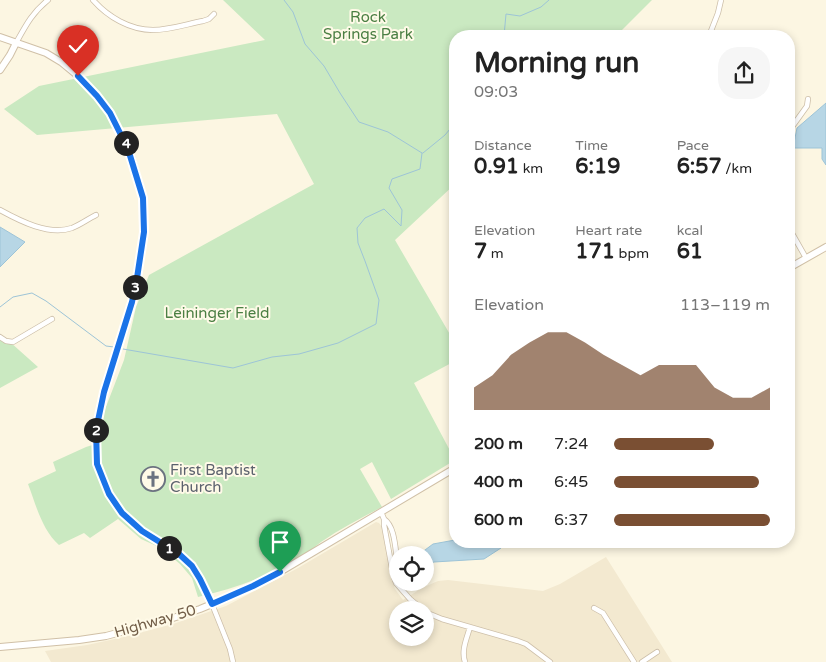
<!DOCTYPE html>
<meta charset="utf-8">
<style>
body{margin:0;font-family:"Varela Round",sans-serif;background:#f6f6f6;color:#222;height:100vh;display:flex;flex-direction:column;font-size:19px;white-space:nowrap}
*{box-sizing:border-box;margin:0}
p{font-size:16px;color:#767676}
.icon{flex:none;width:28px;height:28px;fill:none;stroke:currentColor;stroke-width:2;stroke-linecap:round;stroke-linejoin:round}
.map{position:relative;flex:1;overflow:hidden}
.drawer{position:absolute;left:449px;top:30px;width:346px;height:518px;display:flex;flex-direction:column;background:#fff;border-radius:20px;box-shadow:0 2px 8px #0003}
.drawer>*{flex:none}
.buttons{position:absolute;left:389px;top:546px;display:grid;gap:10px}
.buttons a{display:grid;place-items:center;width:45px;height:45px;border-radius:50%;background:#fff;box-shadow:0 2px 8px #0003;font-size:25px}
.pin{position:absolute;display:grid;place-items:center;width:42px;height:42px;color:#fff;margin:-51px -21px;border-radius:50% 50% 50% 0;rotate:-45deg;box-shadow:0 0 5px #0007}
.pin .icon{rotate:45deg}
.km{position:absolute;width:25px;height:25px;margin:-12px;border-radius:50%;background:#222;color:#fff;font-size:14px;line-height:25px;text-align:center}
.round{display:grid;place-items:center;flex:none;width:52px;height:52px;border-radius:20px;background:#f6f6f6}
.head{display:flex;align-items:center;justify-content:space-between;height:85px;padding:0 25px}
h1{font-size:28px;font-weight:700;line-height:38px}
.figures{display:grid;grid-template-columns:repeat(3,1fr);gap:8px;height:85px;padding:5px 25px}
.figures div{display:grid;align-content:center}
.figures b{font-size:21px;font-weight:700}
.figures small{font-size:14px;font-weight:400}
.figures p{font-size:14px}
.chart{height:140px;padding:10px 25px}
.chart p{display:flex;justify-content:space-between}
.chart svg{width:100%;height:90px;margin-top:5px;fill:#7a4f33;opacity:.7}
ul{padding:0 25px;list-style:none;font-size:16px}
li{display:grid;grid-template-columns:80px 60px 1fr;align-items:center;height:38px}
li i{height:12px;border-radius:6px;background:#7a4f33}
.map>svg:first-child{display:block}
</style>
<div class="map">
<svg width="826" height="662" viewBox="0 0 826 662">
<rect width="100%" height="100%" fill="#fcf6e2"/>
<path fill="#f3e9d0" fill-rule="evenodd" d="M376,522L379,523L382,527L387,546L389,563L392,579L395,589L403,600L422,588L438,581L448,580L543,591L560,584L606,557L672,662H51L45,651L87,645L124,637L173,624L226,606L298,568ZM398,610H425V638H398Z"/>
<path fill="#cae9c1" d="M223,0H652L616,36H455V184L395,240L455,343V361L414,383L455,460L391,499L372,462L360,469L382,507C361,518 340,529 321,542C313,548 305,555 296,560C265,578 232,589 198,597L192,578L180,564L161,548L141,539L118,519L90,538L84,533L59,545C42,530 36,505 28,484L56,471L53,462L86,447L102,442V428L104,412L124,360L136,307L149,275L314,184L277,114L37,135L4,109L39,86L265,40Z
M0,337L10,342L38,367L0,388Z"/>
<path fill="#b7d6e5" stroke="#9dc4d7" d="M826,103V165L822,159V148H793L797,128Z
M0,227L25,242L0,267Z
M455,540V541H503L501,548L484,559L434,562L425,565V555H421V553L433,544Z"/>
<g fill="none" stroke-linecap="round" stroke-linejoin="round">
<path stroke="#9dc4d7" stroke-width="1" d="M284,0L293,12L305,44L324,66L340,93L359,122L388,132L422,153
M504,36L506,14L520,16L541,7L549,0
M423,153L445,135L455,123
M0,307L13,297L32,293L46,301L106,346L114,347
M123,349L233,368L272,357L299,354L338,343L376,324L379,300L365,261L358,243L357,228L365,218L384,209L401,226L402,210L389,188L392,179L420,169L422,153"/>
<defs>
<path id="street" d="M93,0C108,17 130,30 153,30C170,30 187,24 203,21L209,19L214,14
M709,36L718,13L721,0
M16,43C26,25 32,13 48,0
M789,131L807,106L808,99
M0,210C20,221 49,236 72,228C80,225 88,219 96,215
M789,228L806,258
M0,337L6,341L13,342L52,319
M381,512L384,519V525L393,574L396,583L410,599L423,610
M384,519C396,527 395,552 398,565
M212,604L230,649L233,662
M594,608L603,613L634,662
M425,612L442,619L518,641L526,644L550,662
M465,662C461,650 467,638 470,627
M642,662L657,652"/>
<path id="secondary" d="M0,37L46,53L61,62L78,76L93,92L110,113L129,149L143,198L144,232L137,278L132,302L104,393L96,430L97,464L109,494L122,513L141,531L179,554L192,566L200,579L212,604
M0,70L10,55L16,43
M789,268L826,247
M0,647L79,640L106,636L170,619L200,609L224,599L280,572L455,468"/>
</defs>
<use href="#street" stroke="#cdbfa9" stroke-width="6"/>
<use href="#secondary" stroke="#d0c0a7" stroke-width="8"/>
<use href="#street" stroke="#fff" stroke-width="4.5"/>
<use href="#secondary" stroke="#fff" stroke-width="6"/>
</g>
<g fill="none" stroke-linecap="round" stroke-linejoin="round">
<defs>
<path id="route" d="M78,76L97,96L110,113L128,149L143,198L144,232L137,278L132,302L104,392L96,430L97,464L109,494L122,513L142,531L179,554L192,566L200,579L212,604L253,586L280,572"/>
</defs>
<use href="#route" stroke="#fff" stroke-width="10"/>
<use href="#route" stroke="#1a73e8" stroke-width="6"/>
</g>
<defs>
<symbol id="church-ring" viewBox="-11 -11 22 22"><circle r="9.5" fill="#fffae8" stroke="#6b7280" stroke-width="1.5"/><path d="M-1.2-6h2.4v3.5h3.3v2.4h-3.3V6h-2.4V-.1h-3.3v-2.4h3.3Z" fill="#6b7280"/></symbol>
</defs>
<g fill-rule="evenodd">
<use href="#church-ring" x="139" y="465" width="28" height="28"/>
</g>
<g text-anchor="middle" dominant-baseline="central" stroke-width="4" stroke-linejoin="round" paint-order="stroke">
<g font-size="15" fill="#4b7f43" stroke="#fffae8">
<text x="368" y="17">Rock<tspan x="368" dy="17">Springs Park</tspan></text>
<text x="217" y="313">Leininger Field</text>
</g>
<g font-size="15" fill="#5b616d" stroke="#fffae8" text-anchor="start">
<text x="170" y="470">First Baptist<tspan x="170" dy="17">Church</tspan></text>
</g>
<g font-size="15" fill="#735f49" stroke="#fffae8">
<text transform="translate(155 621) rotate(-16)">Highway 50</text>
</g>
</g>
</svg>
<div class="buttons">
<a><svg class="icon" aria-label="locate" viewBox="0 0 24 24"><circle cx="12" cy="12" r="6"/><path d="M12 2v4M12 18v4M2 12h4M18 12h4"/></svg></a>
<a><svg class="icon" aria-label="layers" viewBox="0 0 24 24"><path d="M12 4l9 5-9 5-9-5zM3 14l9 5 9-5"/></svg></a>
</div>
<div class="pin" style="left:280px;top:572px;background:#1e9e55"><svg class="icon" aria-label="arrive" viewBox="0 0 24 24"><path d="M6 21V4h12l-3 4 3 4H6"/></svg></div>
<div class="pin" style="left:78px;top:76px;background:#d93025"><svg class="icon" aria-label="check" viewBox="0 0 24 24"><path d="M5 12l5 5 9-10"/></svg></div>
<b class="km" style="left:169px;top:548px">1</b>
<b class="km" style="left:96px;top:430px">2</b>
<b class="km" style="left:135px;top:287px">3</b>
<b class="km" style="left:126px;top:143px">4</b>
<section class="drawer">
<div class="head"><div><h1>Morning run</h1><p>09:03</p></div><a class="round"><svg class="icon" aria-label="share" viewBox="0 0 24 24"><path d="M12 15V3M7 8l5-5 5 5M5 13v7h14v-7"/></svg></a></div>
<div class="figures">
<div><p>Distance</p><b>0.91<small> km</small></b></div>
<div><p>Time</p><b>6:19</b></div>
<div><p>Pace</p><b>6:57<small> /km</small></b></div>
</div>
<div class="figures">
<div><p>Elevation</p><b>7<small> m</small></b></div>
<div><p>Heart rate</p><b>171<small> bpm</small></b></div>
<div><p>kcal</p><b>61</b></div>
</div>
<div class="chart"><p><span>Elevation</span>113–119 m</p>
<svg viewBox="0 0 160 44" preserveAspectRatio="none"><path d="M0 44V33L10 27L20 17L30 11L40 6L50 6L60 11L70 17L80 22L90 27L100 22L110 22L120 22L130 33L140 38L150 38L160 33V44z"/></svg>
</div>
<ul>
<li><b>200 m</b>7:24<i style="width:64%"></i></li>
<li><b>400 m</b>6:45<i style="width:93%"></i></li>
<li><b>600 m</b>6:37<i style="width:100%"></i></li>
</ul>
</section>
</div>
